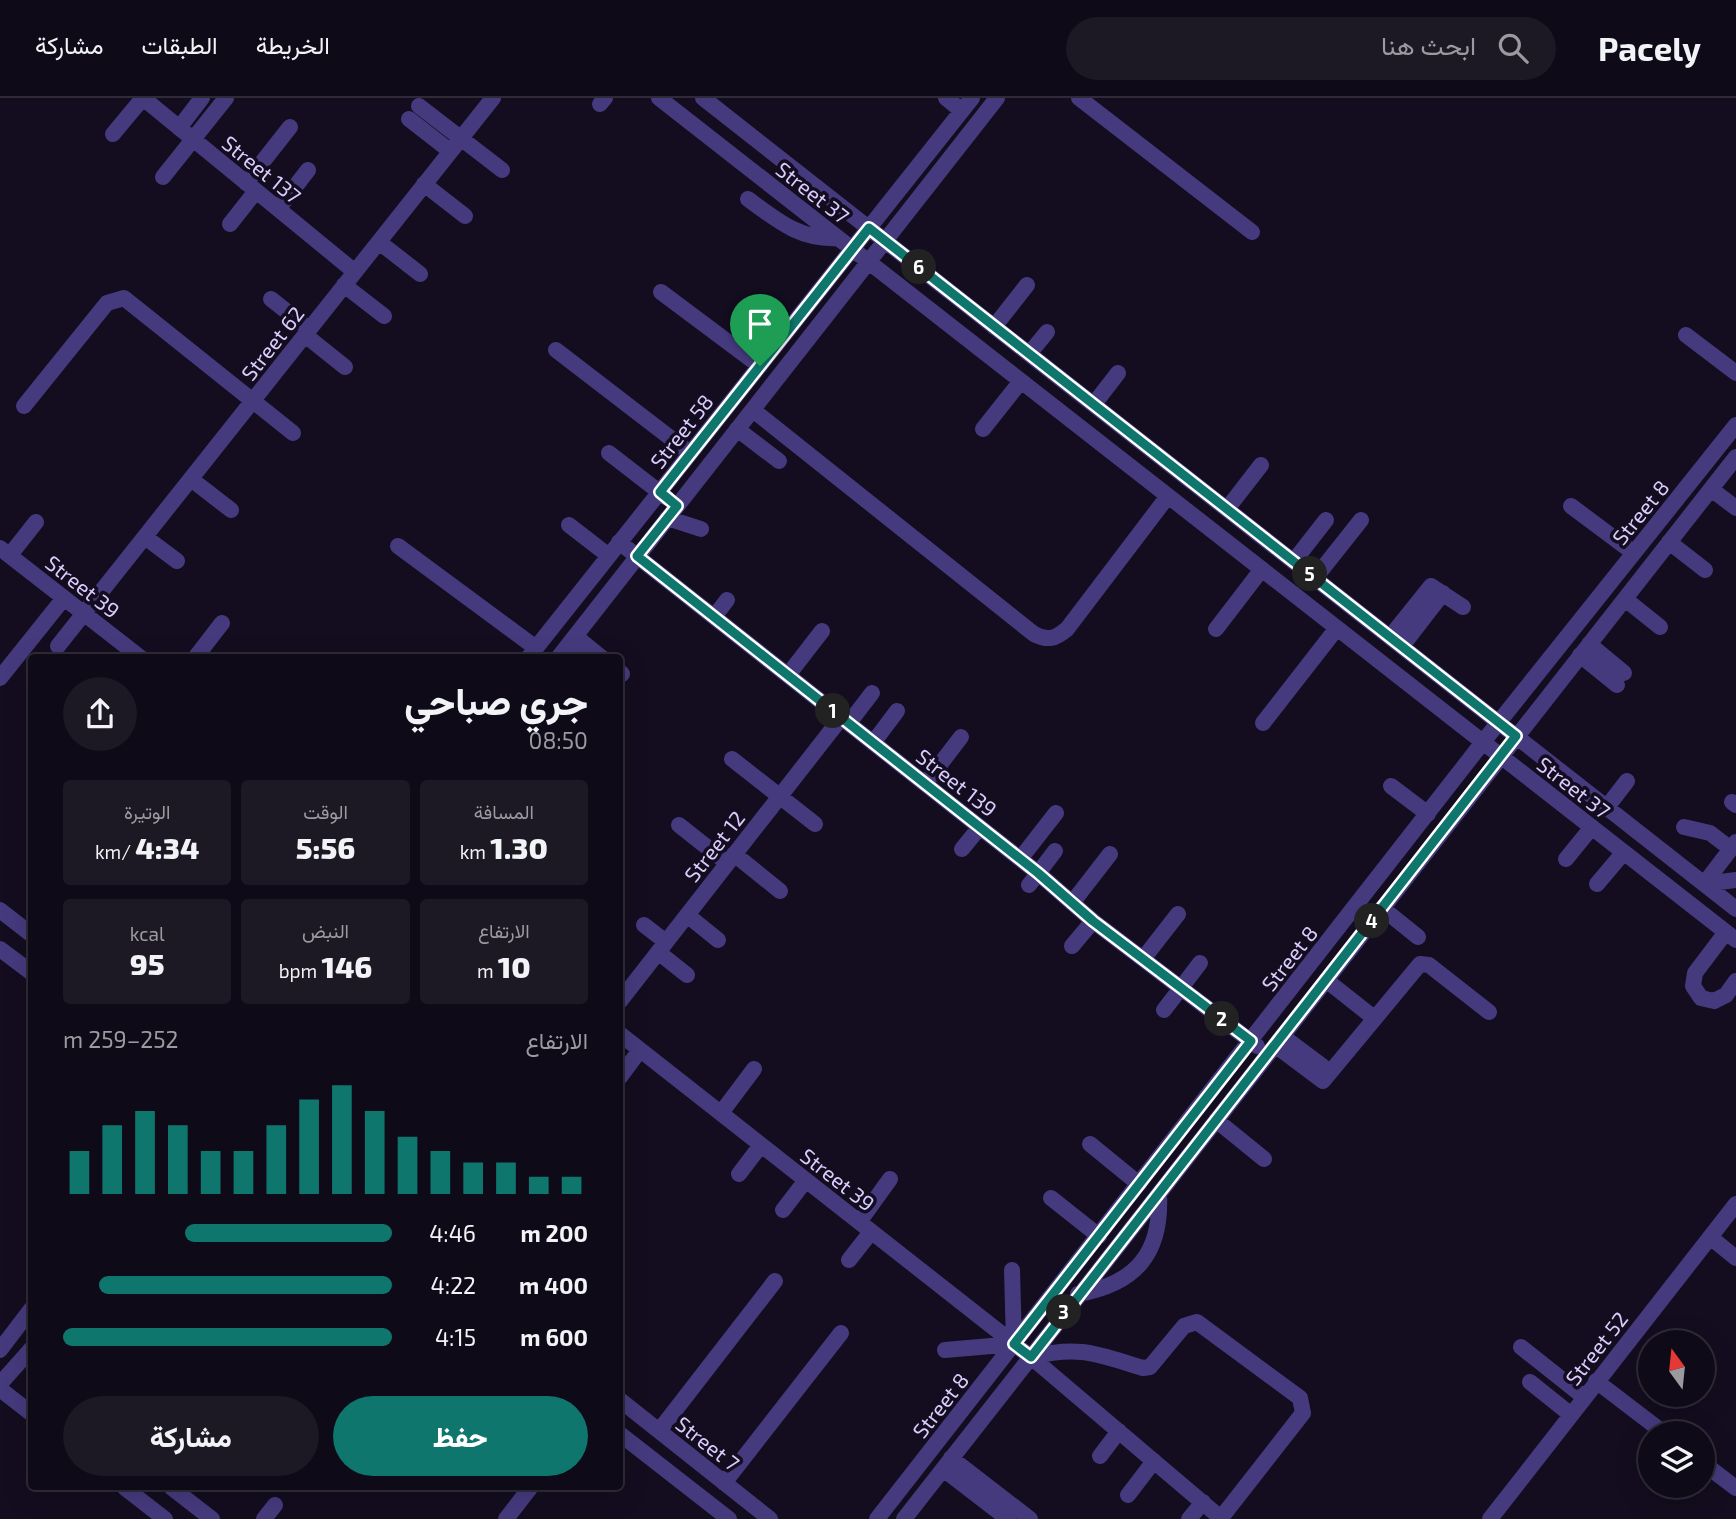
<!DOCTYPE html>
<html lang="ar">
<meta charset="utf-8">
<style>
body{margin:0;font-family:"Exo 2",Vazirmatn,sans-serif;background:#1c1824;color:#f1f3f6;direction:rtl;height:100vh;display:flex;flex-direction:column;font-size:26px;white-space:nowrap}
*{box-sizing:border-box;margin:0}
p{font-size:23px;color:#9b9aa1}
.icon{flex:none;width:38px;height:38px;fill:none;stroke:currentColor;stroke-width:2;stroke-linecap:round;stroke-linejoin:round}
.map{position:relative;flex:1;overflow:hidden;direction:ltr}
.panel{position:absolute;left:28px;top:556px;width:595px;height:836px;display:flex;flex-direction:column;background:#0e0a17;border-radius:7px;box-shadow:0 7px 28px #0002,0 0 0 2px #2e2b36;direction:rtl}
.panel>*{flex:none}
.needle{width:46px;rotate:345deg}
.fabs{position:absolute;left:1638px;top:1232px;display:grid;gap:14px}
.fabs a{display:grid;place-items:center;width:77px;height:77px;border-radius:50%;background:#0e0a17;box-shadow:0 7px 28px #0002,0 0 0 2px #2e2b36;font-size:35px}
.pin{position:absolute;display:grid;place-items:center;width:60px;height:60px;color:#fff;margin:-72px -30px;border-radius:50% 50% 50% 0;rotate:-45deg;box-shadow:0 0 7px #0007}
.pin .icon{rotate:45deg}
.km{position:absolute;width:35px;height:35px;margin:-18px;border-radius:50%;background:#222;color:#fff;font-size:19px;line-height:35px;text-align:center}
.round{display:grid;place-items:center;flex:none;width:74px;height:74px;border-radius:37px;background:#1c1824}
.head{display:flex;align-items:center;justify-content:space-between;height:119px;padding:0 35px}
h1{font-size:38px;font-weight:800;line-height:52px}
.metrics{display:grid;grid-template-columns:repeat(3,1fr);gap:10px;height:119px;padding:7px 35px}
.metrics div{display:grid;align-content:center;border-radius:7px;background:#1c1824;text-align:center}
.metrics b{font-size:30px;font-weight:800}
.metrics small{font-size:19px;font-weight:400}
.metrics p{font-size:19px}
.chart{height:196px;padding:14px 35px}
.chart p{display:flex;justify-content:space-between}
.chart svg{width:100%;height:126px;margin-top:7px;stroke:#0f766e;stroke-width:6}
.action{display:flex;gap:14px;margin-top:auto;padding:14px 35px}
.action a{flex:1;height:80px;border-radius:42px;background:#0f766e;color:#fff;font-size:28px;font-weight:800;line-height:80px;text-align:center}
.action a+a{background:#1c1824;color:#f1f3f6}
ul{padding:0 35px;list-style:none;font-size:23px}
li{display:grid;grid-template-columns:112px 84px 1fr;align-items:center;height:52px}
li i{height:18px;border-radius:9px;background:#0f766e}
header{display:flex;align-items:center;gap:42px;box-sizing:border-box;height:98px;padding:0 35px;background:#0e0a17;border-bottom:2px solid #2e2b36}
header strong{font-size:33px}
nav{display:flex;gap:38px;margin-inline-start:auto;font-size:24px}
.search{width:490px;height:63px;background:#1c1824;display:flex;align-items:center;gap:18px;box-sizing:border-box;padding:0 24px;border-radius:38px;color:#9b9aa1;font-size:26px}
.map>svg:first-child{display:block}
</style>
<header>
<strong>Pacely</strong>
<div class="search"><svg class="icon" aria-label="search" viewBox="0 0 24 24"><circle cx="10" cy="10" r="6"/><path d="M15 15l6 6"/></svg>ابحث هنا</div>
<nav><a>الخريطة</a><a>الطبقات</a><a>مشاركة</a></nav>
</header>
<div class="map">
<svg width="1736" height="1421" viewBox="0 0 1736 1421">
<rect width="100%" height="100%" fill="#130d1f"/>
<g fill="none" stroke-linecap="round" stroke-linejoin="round">
<path stroke="#453a7d" stroke-width="16" d="M143,0L355,174
M659,0L1736,842
M703,0L1736,811
M946,0L962,13
M1079,0L1252,134
M600,6L605,0
M419,8L502,72
M409,21L450,53
M179,30L202,0
M113,36L143,0
M163,79L226,0
M246,85L290,29
M424,86L465,118
M748,101C778,123 800,142 838,140
M278,111L308,72
M230,126L256,93
M379,144L420,176
M344,187L384,218
M661,194L760,268
M271,201L309,231
M994,229L1027,187
M305,237L345,269
M1686,237L1736,275
M556,252L690,355
M1029,256L1047,234
M1094,306L1118,275
M24,308L107,205L124,200L293,335
M753,312L1034,536C1048,543 1055,541 1067,531L1168,398
M737,331L779,363
M983,331L1021,283
M609,355L667,400
M191,381L231,412
M1711,391L1736,410
M1571,408L1634,455
M1227,411L1261,367
M667,420L701,431
M569,427L609,458
M145,439L177,463
M619,444L1038,775L1093,823L1257,948
M1669,444L1705,472
M398,448L536,550
M0,450L141,560
M10,457L36,424
M1294,463L1326,422
M1315,480L1361,422
M1625,501L1660,529
M714,519L727,502
M1216,531L1262,471
M575,538L602,560
M1390,539L1431,488L1463,509
M1589,546L1624,575
M568,547L583,560
M58,548L493,0
M1402,548L1443,495
M1580,557L1617,587
M195,560L222,525
M528,560L972,0
M558,560L997,0
M620,574L622,576
M788,577L822,533
M0,580L64,500
M849,625L872,595
M1263,625L1337,530
M873,645L897,613
M732,661L815,726
M925,686L961,639
M1391,688L1428,716
M1732,704L1736,707
M1607,709L1627,683
M679,727L727,765
M1684,729L1710,735L1731,751
M962,751L980,729
M734,756L780,793
M1020,761L1056,715
M1566,761L1592,729
M1597,786L1624,754
M1704,786L1736,744
M1704,786L1736,782
M1029,787L1055,753
M1072,805L1110,756
M1382,810L1418,839
M0,812L32,837
M687,817L718,842
M644,827L666,844
M1726,834L1695,875L1693,888L1701,900L1714,903L1726,897L1736,883
M1072,848L1093,823
M0,851L32,875
M658,854L687,877
M1143,861L1178,816
M1326,882L1374,920
M620,903L841,620
M1164,912L1200,865
M620,936L1031,1259L1222,1421
M1282,938L1330,974
M1275,947L1323,983L1420,866L1429,867L1489,914
M620,979L640,952
M721,1015L754,971
M1216,1022L1264,1061
M1090,1046L1139,1086
M739,1076L761,1047
M1051,1100L1099,1138
M783,1112L806,1082
M859,1124L890,1081
M1710,1139L1736,1160
M849,1162L871,1134
M1078,1196C1136,1186 1162,1155 1159,1096
M1521,1249L1584,1299
M0,1252L32,1210
M945,1252L1014,1246L1012,1172
M1031,1259C1080,1247 1097,1256 1143,1270L1150,1269L1184,1228L1197,1224L1300,1300L1303,1315L1221,1420
M1596,1283L1664,1335
M1530,1284L1570,1316
M0,1286L32,1250
M0,1291L32,1316
M620,1302L770,1421
M659,1333L775,1183
M620,1336L729,1421
M1100,1358L1119,1333
M951,1360L1030,1421
M1703,1365L1736,1390
M943,1371L1008,1421
M724,1385L841,1235
M125,1390L165,1421
M172,1390L212,1421
M1128,1397L1154,1363
M264,1421L275,1407
M506,1421L530,1390
M877,1421L1483,644L1736,327
M904,1421L1736,359
M1189,1421L1203,1404
M1490,1421L1736,1106"/>
</g>
<g fill="none" stroke-linecap="round" stroke-linejoin="round">
<defs>
<path id="route" d="M869,130L1516,638L1031,1259L1014,1246L1251,943L1093,823L1038,775L637,458L677,408L660,394Z"/>
</defs>
<use href="#route" stroke="#fff" stroke-width="14"/>
<use href="#route" stroke="#0f766e" stroke-width="9"/>
</g>
<g text-anchor="middle" dominant-baseline="central" stroke-width="7" stroke-linejoin="round" paint-order="stroke">
<g font-size="21" fill="#d9cdfd" stroke="#130d1f">
<text transform="translate(262 71) rotate(39)">Street 137</text>
<text transform="translate(813 94) rotate(38)">Street 37</text>
<text transform="translate(272 245) rotate(-52)">Street 62</text>
<text transform="translate(681 333) rotate(-52)">Street 58</text>
<text transform="translate(1640 414) rotate(-51)">Street 8</text>
<text transform="translate(83 488) rotate(38)">Street 39</text>
<text transform="translate(957 684) rotate(38)">Street 139</text>
<text transform="translate(1574 689) rotate(38)">Street 37</text>
<text transform="translate(714 748) rotate(-52)">Street 12</text>
<text transform="translate(1289 860) rotate(-52)">Street 8</text>
<text transform="translate(838 1081) rotate(38)">Street 39</text>
<text transform="translate(1596 1250) rotate(-52)">Street 52</text>
<text transform="translate(940 1307) rotate(-52)">Street 8</text>
<text transform="translate(708 1345) rotate(38)">Street 7</text>
</g>
</g>
</svg>
<div class="fabs">
<a><svg class="needle" viewBox="-14 -14 28 28"><path d="M0-13l5 13h-10z" fill="#e53935"/><path d="M0 13l5-13h-10z" fill="#9b9aa1"/></svg></a>
<a><svg class="icon" aria-label="layers" viewBox="0 0 24 24"><path d="M12 4l9 5-9 5-9-5zM3 14l9 5 9-5"/></svg></a>
</div>
<div class="pin" style="left:760px;top:268px;background:#1e9e55"><svg class="icon" aria-label="arrive" viewBox="0 0 24 24"><path d="M6 21V4h12l-3 4 3 4H6"/></svg></div>
<b class="km" style="left:833px;top:613px">1</b>
<b class="km" style="left:1222px;top:921px">2</b>
<b class="km" style="left:1064px;top:1214px">3</b>
<b class="km" style="left:1372px;top:823px">4</b>
<b class="km" style="left:1310px;top:476px">5</b>
<b class="km" style="left:919px;top:169px">6</b>
<section class="panel">
<div class="head"><div><h1>جري صباحي</h1><p>08:50</p></div><a class="round"><svg class="icon" aria-label="share" viewBox="0 0 24 24"><path d="M12 15V3M7 8l5-5 5 5M5 13v7h14v-7"/></svg></a></div>
<div class="metrics">
<div><p>المسافة</p><b>1.30<small> km</small></b></div>
<div><p>الوقت</p><b>5:56</b></div>
<div><p>الوتيرة</p><b>4:34<small> /km</small></b></div>
</div>
<div class="metrics">
<div><p>الارتفاع</p><b>10<small> m</small></b></div>
<div><p>النبض</p><b>146<small> bpm</small></b></div>
<div><p>kcal</p><b>95</b></div>
</div>
<div class="chart"><p><span>الارتفاع</span>252–259 m</p>
<svg viewBox="0 0 160 44" preserveAspectRatio="none"><path d="M5 44V29M15 44V20M25 44V15M35 44V20M45 44V29M55 44V29M65 44V20M75 44V11M85 44V6M95 44V15M105 44V24M115 44V29M125 44V33M135 44V33M145 44V38M155 44V38"/></svg>
</div>
<ul>
<li><b>200 m</b>4:46<i style="width:63%"></i></li>
<li><b>400 m</b>4:22<i style="width:89%"></i></li>
<li><b>600 m</b>4:15<i style="width:100%"></i></li>
</ul>
<div class="action"><a>حفظ</a><a>مشاركة</a></div>
</section>
</div>
